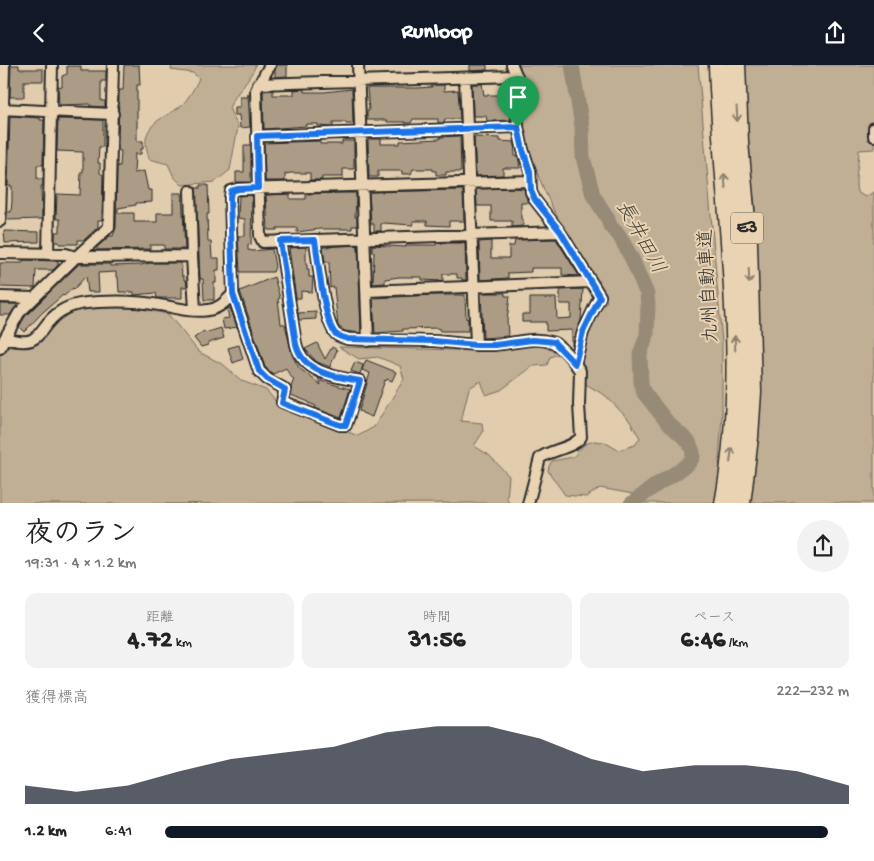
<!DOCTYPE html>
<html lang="ja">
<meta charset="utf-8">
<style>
body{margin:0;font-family:"Gochi Hand","Klee One",sans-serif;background:#f2f2f2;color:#222;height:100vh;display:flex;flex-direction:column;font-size:19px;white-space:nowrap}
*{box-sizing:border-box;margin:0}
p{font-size:16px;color:#767676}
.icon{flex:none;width:28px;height:28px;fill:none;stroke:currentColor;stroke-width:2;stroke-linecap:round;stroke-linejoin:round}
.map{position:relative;height:438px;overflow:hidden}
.panel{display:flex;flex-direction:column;background:#fff;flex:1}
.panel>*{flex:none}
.pin{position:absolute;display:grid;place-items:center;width:42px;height:42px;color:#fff;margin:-51px -21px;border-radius:50% 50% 50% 0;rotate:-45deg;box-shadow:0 0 5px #0007}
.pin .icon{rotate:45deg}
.round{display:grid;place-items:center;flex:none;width:52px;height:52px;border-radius:26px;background:#f2f2f2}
.overview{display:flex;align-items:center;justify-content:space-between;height:85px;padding:0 25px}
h1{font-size:28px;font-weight:800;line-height:38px}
.figures{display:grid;grid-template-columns:repeat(3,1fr);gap:8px;height:85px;padding:5px 25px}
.figures div{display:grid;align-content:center;border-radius:12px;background:#f2f2f2;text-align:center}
.figures b{font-size:25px;font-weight:800}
.figures small{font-size:14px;font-weight:400}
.figures p{font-size:14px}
.chart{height:140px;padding:10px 25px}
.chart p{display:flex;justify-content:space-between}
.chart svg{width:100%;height:90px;margin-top:5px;fill:#111827;opacity:.7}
ul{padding:0 25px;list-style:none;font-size:16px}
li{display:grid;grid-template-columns:80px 60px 1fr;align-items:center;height:38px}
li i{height:12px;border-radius:6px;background:#111827}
header{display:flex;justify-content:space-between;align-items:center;height:65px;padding:0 25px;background:#111827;color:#fff;font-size:22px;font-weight:800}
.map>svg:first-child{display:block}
</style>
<header><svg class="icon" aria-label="back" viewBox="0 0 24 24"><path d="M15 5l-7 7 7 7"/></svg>Runloop<svg class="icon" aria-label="share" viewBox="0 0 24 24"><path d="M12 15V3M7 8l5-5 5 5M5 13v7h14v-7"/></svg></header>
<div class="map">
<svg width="874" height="439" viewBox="0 0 874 439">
<rect width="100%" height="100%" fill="#e1ccad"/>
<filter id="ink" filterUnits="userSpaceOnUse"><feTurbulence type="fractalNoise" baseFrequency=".02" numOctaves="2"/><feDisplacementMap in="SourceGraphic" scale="10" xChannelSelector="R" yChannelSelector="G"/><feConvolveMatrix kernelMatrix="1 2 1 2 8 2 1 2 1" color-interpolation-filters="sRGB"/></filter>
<g filter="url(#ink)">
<path fill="#c0af95" stroke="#766d60" d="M172,0H256C249,16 236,27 229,43L238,62L230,105L215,117L182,120L174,112L168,99L149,94C148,88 145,80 146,74C149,55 169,51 182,40C188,34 196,21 199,13L193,8L171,5Z
M517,0H698L722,277V350L719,396L722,419L718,438H638L644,431L600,423L586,432L565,430L548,406L549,401L552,396L573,392L585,379L594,376L604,377L618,385L635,380L640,373L629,355L606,331L584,318V305L581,293L591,253L607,236C575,184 539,130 525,68C520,46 523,22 517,0Z
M744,0H874V84L859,85C859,99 854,113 857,127L865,132L874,127V438H750L753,419L758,372V315L755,140L745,66Z
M91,242L136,243L168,249L199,287L224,300L242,316L266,325L278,339L358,371L374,362L404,314L400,301L378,292L359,294L339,282L458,285L510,282L531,278L554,281L558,289L550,292L547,300L533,301L501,325L486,330L481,316L469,323L461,356L482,358L483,367L474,381L489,390L509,411L507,434L509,438L0,439V287L4,282H30L43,273L64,247Z"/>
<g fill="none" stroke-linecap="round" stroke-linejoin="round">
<path stroke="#978b78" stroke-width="15" d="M572,0L582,62L583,92L593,130L608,154L610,161L619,170L632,194L647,229L648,240L647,270L640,289L641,319L644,328L668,358L689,377L693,387V392L688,399L677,407L656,420L631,439"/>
</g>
<path fill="#ac9c86" stroke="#2b2b2b" d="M11,0H19V4H43V16H24V32H10Z
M124,0H139L140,20H137V76H143V84H141V89H135L134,108L144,106L148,125H152V137L136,138V140L118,143V148H134V157H157V148H173V128H182L185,184H164V180H150V184L97,185V182L110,171H113L116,163L117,101H120L121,86H119L118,82L119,25H123Z
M277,0H287V11L275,12V5Z
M470,0H487V5L470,6Z
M67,1H81V6H106V16H101V36H105V42L90,41V39L59,40L58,21L62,22V11L67,9Z
M501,18H511V55L487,56L486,51H473L472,19H482L484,30H501Z
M432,20H444V26L458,25L460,54H445L444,58H438V54H413L411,58H405V57H387V55H367V46H369L367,23H417L432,22Z
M304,24V27H324L352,24L353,59H346V57H333V62L318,61V59H306V61L264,64L263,26L273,25V30H294V25Z
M248,29L250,62L240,63L239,50H235V42H240V32H248Z
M10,51L40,53V55H44L43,100H37V114H43V121H41L42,154L7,155V147H11L12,136V121H8Z
M58,54L103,55V82H99L98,98H100V108L103,110L102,155H98V162L84,175H78V179H59V177H55V167H60V154H56L57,129L80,130L81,107H83V87L57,86Z
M460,71L461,107H446V110H436V106H433V104H413L411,109H402V106H378V112H369L368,74H381V79H400V76L440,74V72Z
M474,72L500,73V76L514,77L515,91H518L520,103H503V110L476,111Z
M320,76V79H342V76H354V104H343V112H322V115H310V108H291L285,109V116H265L264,78Z
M244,80H251V117H236V107H244Z
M200,120H208L209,149H207L208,177H211L212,193H219V205H216V218H214V235H204L203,214H200L196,123H200Z
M514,123L524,124L527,134V138H521V154H523V161L512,162V156H491V141H477L476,124Z
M463,125L464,156H449V161L427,160V156H413V160L383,158L381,159V166H374V159H371L369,127Z
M340,128H356L355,152H357V161H352V164H320L297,167V163H277V165H268L266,130L290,129V134H306V129Z
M252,130L251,180L248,179V185L253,186L272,184L275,202L273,207H240L238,171H245V154L238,153L239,131Z
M4,166L39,167V177L5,178Z
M556,174L579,211L562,210V203H531V207L508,208V213L480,215L479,177L491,176V193H509V181H514L515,175Z
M462,177H465L466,215H462V213H457V209H443V216L422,215V212H399L385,214V218L373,219L374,187H372V180L406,182V180H436V178H462Z
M358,180L361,268L345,266L338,261L334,222L330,223L329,197H325L323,182Z
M306,182V200H307V204H309V212H313L312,227L301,226V233H296L289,183Z
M23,195L58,196V200L53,205H36L35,223L0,222V198H23Z
M150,198H181L182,211H184V215H186L187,222H182V233H157L156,228L134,230V227H119L118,212H116V207L98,208L99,227H88L86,211L74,224L73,223L64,231L63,230L43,247L24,267L19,262L26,250L79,199H110V201L141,200Z
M274,212L280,233L278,234L281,259H285L292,290L299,303L321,320L318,313L322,314L321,316L350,324L341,353L315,343L316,341L309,338V337L291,330V322L294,314L290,311L286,303L273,309L265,302L240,226Z
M583,224L581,255L572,281V265L546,266V257H522V249H530V233H556L557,254L571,253V239H560V225Z
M481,228H505V231H510L507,255L508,271L483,273Z
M436,230H465L466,254L468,253V266H441L439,265V263L403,264V266L375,268L373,233Z
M0,239H18L10,250H0Z
M230,243L237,262L224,264L222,254L229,253L227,244Z
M316,247V254L299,255L298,248Z
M221,263L224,273L208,278V280L201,282L194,273L204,266L205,268Z
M317,278L325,294L332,282L337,285L330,302L317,297L306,285L305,284Z
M239,280L243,294L233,298L228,283Z
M366,295L396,307L392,316L387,314L386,316L385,315L372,352L362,348V347L359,346L370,308L362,305Z
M355,297L363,300L360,309L351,306Z"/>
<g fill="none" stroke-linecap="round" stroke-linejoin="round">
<defs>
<path id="street" d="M270,0L256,25L260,171L263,177L315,175C318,193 324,261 337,270C340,272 345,273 348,274C376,276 404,275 433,276C453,277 473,281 494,280C513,279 532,271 551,277C562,280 574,296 580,306L579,340L581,372C572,384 552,384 540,393L528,439
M358,0L368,276
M512,0L519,17L517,47L518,62L523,85L530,106L531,127L535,135L560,167L600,231L583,267L575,299
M465,13L476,280
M258,19L517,11
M0,44L113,49
M874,63V71
M257,71L518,62
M190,126L192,191
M0,156L4,0
M315,175L560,167
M280,176L296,279C303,308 335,312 360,316L346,360H340L282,337L285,325L283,323L267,314L259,306L233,229L230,133L231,126L238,124L531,116
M0,188L66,189L76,192L192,191L195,245
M48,189L52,0
M367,226L591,217
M0,232L34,233
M5,273L19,248L76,192L109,162L113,0
M0,283L5,273C45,285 35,262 61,246C72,239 85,238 98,237C118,236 139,236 159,240C175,242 191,248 208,245C219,244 226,236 233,229"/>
<path id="highway" d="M718,0C723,146 751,294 724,439
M736,0L739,77L748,178L752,327L749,372L741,439"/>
</defs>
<use href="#street" stroke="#2b2b2b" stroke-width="14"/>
<use href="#highway" stroke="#2b2b2b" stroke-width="21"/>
<use href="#street" stroke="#e9d3b2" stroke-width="10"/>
<use href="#highway" stroke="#e9d3b2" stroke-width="18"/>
</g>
<defs><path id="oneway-shaft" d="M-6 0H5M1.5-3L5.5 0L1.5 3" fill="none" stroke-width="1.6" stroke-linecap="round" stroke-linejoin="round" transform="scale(1.25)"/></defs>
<g stroke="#8a7f6e">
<use href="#oneway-shaft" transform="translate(737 49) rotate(87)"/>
<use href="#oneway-shaft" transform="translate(725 116) rotate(-94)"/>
<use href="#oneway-shaft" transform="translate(749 211) rotate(88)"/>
<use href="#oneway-shaft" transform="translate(735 278) rotate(-92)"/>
<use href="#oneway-shaft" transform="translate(731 390) rotate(-83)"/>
</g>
</g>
<g fill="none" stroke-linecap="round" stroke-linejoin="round" filter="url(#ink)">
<defs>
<path id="route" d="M518,62L523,85L530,106L531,126L535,135L560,166L600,232L583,267L575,299L554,277L545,276L532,275L495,280H476L434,276L348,274C345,273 340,272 337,270C324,262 318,193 315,175L280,176L296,279C303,308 335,312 360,316L346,360H340L282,338L285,325L283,323L267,314L259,306L233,229L230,133L231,126L238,124L258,123L257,71Z"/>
</defs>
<use href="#route" stroke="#fff" stroke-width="10"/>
<use href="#route" stroke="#1a73e8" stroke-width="6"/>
</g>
<g text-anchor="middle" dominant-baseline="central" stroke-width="4" stroke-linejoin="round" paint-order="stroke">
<rect fill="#e9d3b2" stroke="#645d54" stroke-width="1" x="731" y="147.5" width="32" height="31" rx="4"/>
<g font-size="18" font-weight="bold" fill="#2b2b2b">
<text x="747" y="163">E3</text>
</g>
<g font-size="19" fill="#2b2b2b" stroke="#e9d3b2">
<text transform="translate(710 221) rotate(-93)">九州自動車道</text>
</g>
<g font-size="20" font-style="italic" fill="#46433e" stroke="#e9d3b2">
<text transform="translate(639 173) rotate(61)">長井田川</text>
</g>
</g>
</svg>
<div class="pin" style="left:518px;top:62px;background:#1e9e55"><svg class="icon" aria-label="arrive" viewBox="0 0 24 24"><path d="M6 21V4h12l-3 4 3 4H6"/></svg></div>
</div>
<section class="panel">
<div class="overview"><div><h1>夜のラン</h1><p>19:31 · 4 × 1.2 km</p></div><a class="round"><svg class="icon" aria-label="share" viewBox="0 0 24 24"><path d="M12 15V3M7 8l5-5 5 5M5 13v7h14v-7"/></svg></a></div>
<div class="figures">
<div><p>距離</p><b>4.72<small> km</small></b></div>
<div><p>時間</p><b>31:56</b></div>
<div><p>ペース</p><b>6:46<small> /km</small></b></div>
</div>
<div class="chart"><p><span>獲得標高</span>222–232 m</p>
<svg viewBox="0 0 160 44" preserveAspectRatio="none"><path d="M0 44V35L10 38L20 35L30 28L40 22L50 19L60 16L70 9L80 6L90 6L100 12L110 22L120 28L130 25L140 25L150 28L160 35V44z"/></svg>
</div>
<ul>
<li><b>1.2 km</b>6:41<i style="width:97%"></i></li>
</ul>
</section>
